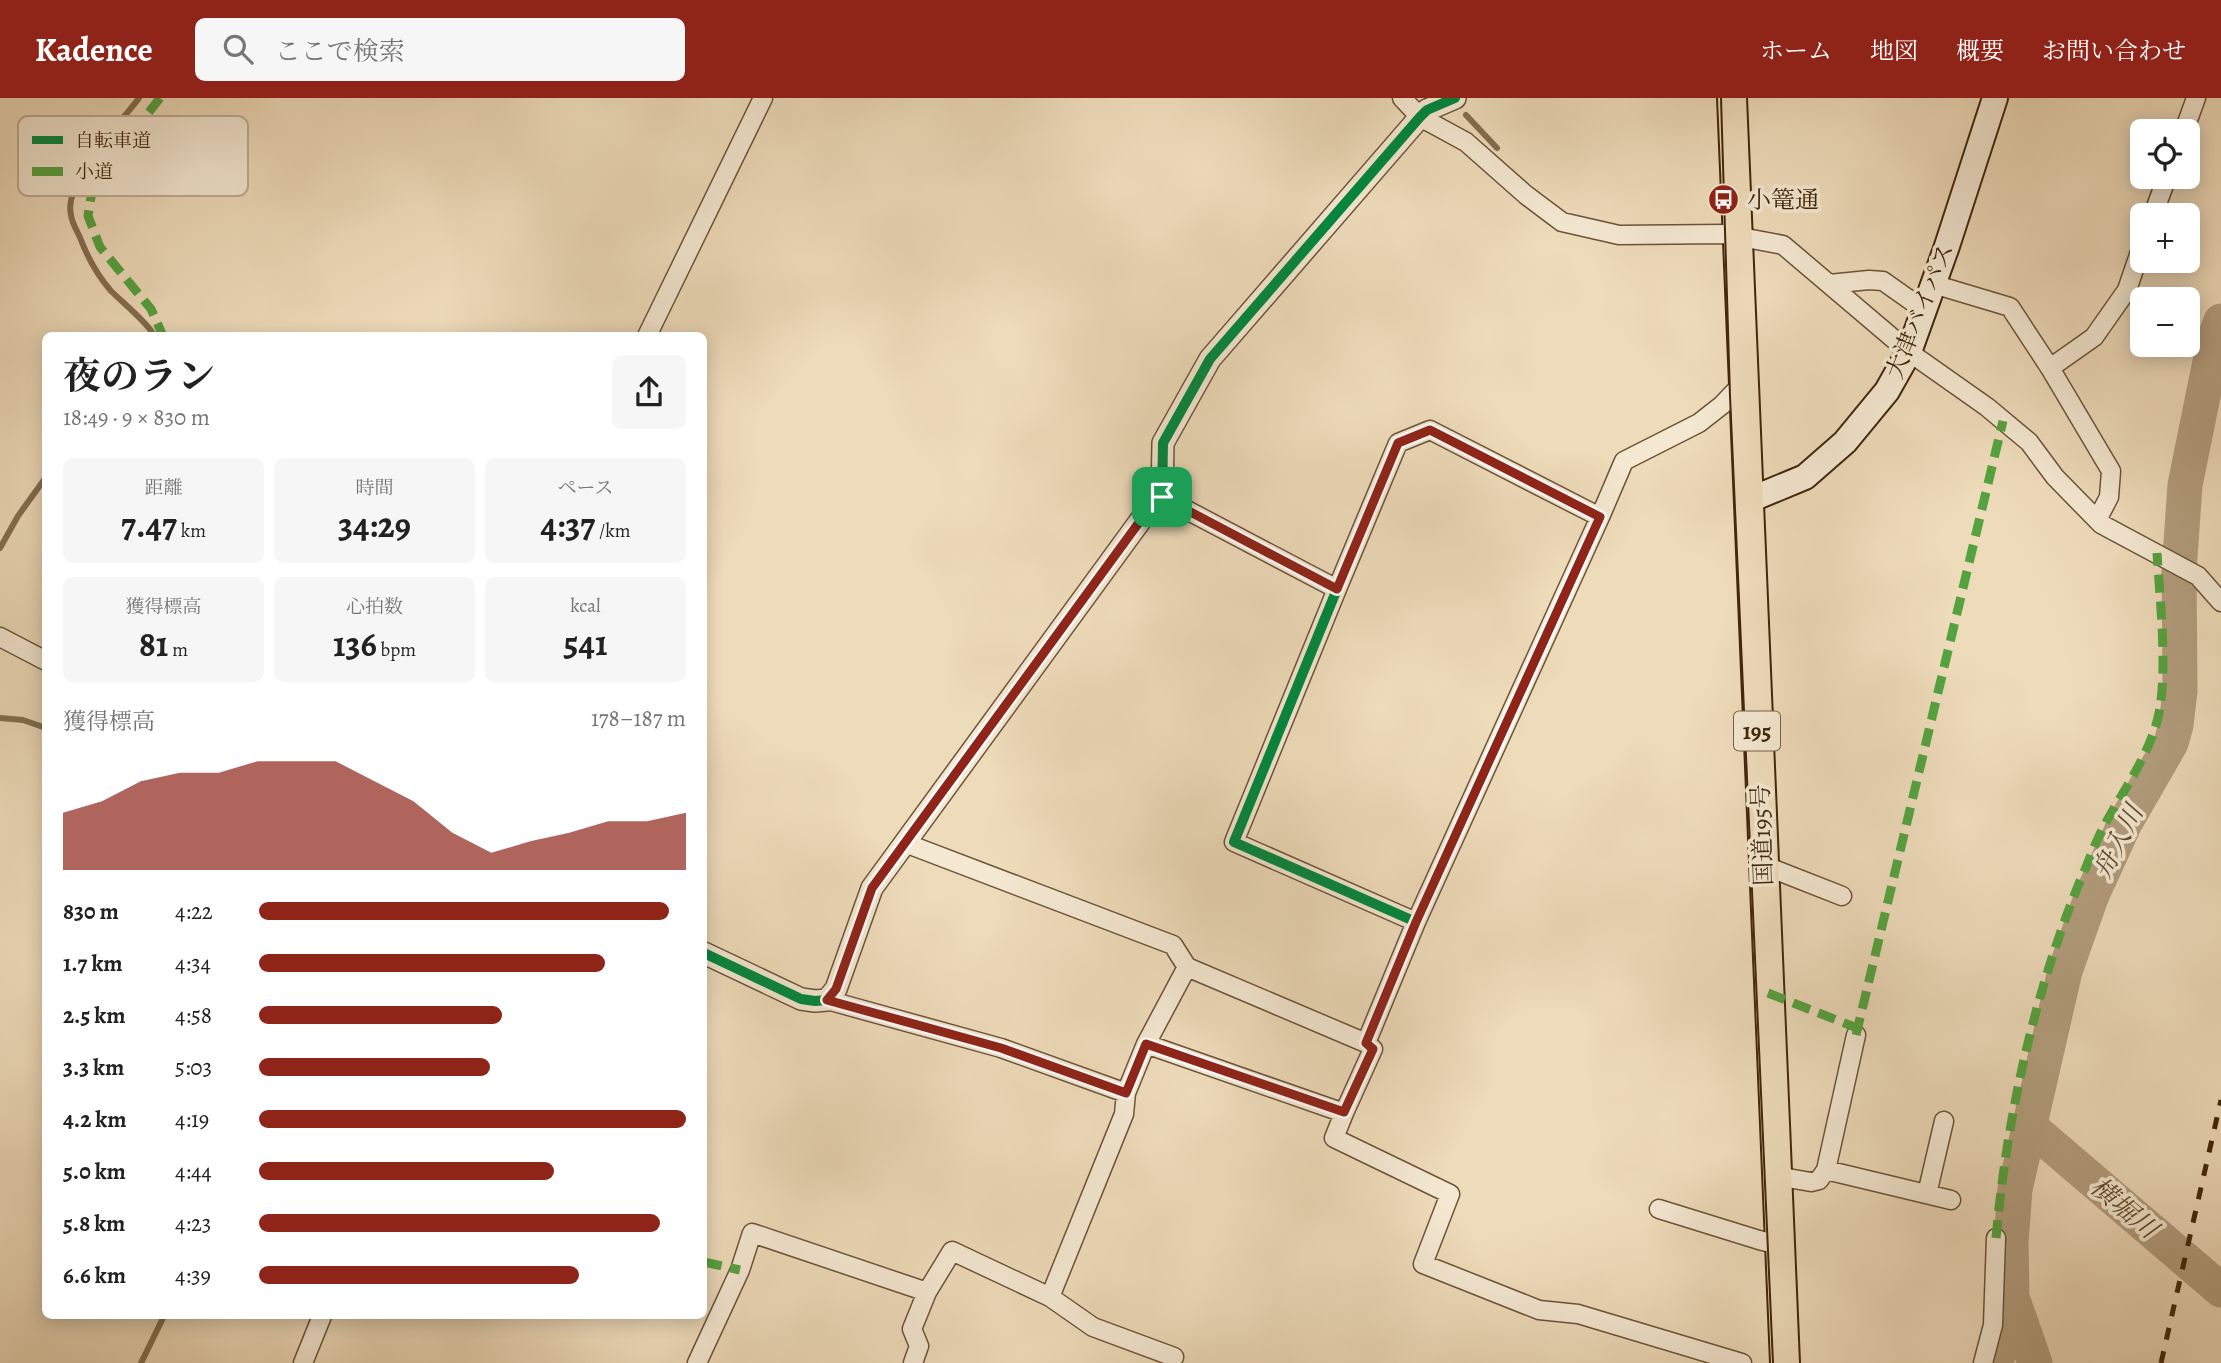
<!DOCTYPE html>
<html lang="ja">
<meta charset="utf-8">
<style>
body{margin:0;font-family:Alegreya,"Noto Serif JP",serif;background:#f6f6f6;color:#222;height:100vh;display:flex;flex-direction:column;font-size:26px;white-space:nowrap}
*{box-sizing:border-box;margin:0}
p{font-size:23px;color:#767676}
.icon{flex:none;width:38px;height:38px;fill:none;stroke:currentColor;stroke-width:2;stroke-linecap:round;stroke-linejoin:round}
.map{position:relative;flex:1;overflow:hidden}
.details{position:absolute;left:42px;top:234px;width:665px;height:987px;display:flex;flex-direction:column;background:#fff;border-radius:10px;box-shadow:0 4px 18px #0003}
.details>*{flex:none}
.buttons{position:absolute;left:2130px;top:21px;display:grid;gap:14px}
.buttons a{display:grid;place-items:center;width:70px;height:70px;border-radius:10px;background:#fff;box-shadow:0 4px 18px #0003;font-size:35px}
.pin{position:absolute;display:grid;place-items:center;width:60px;height:60px;color:#fff;margin:-30px;border-radius:14px;box-shadow:0 4px 10px #0006}
.round{display:grid;place-items:center;flex:none;width:74px;height:74px;border-radius:10px;background:#f6f6f6}
.head{display:flex;align-items:center;justify-content:space-between;height:119px;padding:0 21px}
h1{font-size:38px;font-weight:700;line-height:52px}
.metrics{display:grid;grid-template-columns:repeat(3,1fr);gap:10px;height:119px;padding:7px 21px}
.metrics div{display:grid;align-content:center;border-radius:10px;background:#f6f6f6;text-align:center}
.metrics b{font-size:35px;font-weight:700}
.metrics small{font-size:19px;font-weight:400}
.metrics p{font-size:19px}
.chart{height:196px;padding:14px 21px}
.chart p{display:flex;justify-content:space-between}
.chart svg{width:100%;height:126px;margin-top:7px;fill:#8f2418;opacity:.7}
ul{padding:0 21px;list-style:none;font-size:23px}
li{display:grid;grid-template-columns:112px 84px 1fr;align-items:center;height:52px}
li i{height:18px;border-radius:9px;background:#8f2418}
header{display:flex;align-items:center;gap:42px;box-sizing:border-box;height:98px;padding:0 35px;background:#8f2418;color:#fff}
header strong{font-size:33px}
nav{display:flex;gap:38px;margin-inline-start:auto;font-size:24px}
.search{width:490px;height:63px;background:#f6f6f6;display:flex;align-items:center;gap:18px;box-sizing:border-box;padding:0 24px;border-radius:10px;color:#767676;font-size:26px}
.map>svg:first-child{display:block}
</style>
<header>
<strong>Kadence</strong>
<div class="search"><svg class="icon" aria-label="search" viewBox="0 0 24 24"><circle cx="10" cy="10" r="6"/><path d="M15 15l6 6"/></svg>ここで検索</div>
<nav><a>ホーム</a><a>地図</a><a>概要</a><a>お問い合わせ</a></nav>
</header>
<div class="map">
<svg width="2221" height="1265" viewBox="0 0 2221 1265">
<rect width="100%" height="100%" fill="#eedbba"/>
<filter id="stains"><feTurbulence type="fractalNoise" baseFrequency=".00286" numOctaves="4"/><feColorMatrix values="0 0 0 0 .2 0 0 0 0 .09 0 0 0 0 .02 0 0 0 .5 -.17"/></filter>
<radialGradient id="worn" r=".72"><stop offset=".6" stop-color="#630" stop-opacity="0"/><stop offset="1" stop-color="#630" stop-opacity=".3"/></radialGradient>
<g fill="none" stroke-linecap="round" stroke-linejoin="round">
<path stroke="#856e50" stroke-width="6" d="M139,0C119,27 63,84 71,117C72,126 78,134 81,142C88,160 98,178 111,193C121,203 151,228 154,238
M1466,17L1497,50
M0,450L18,418L46,379
M0,620L23,622L46,630
M46,745V754
M141,1265L164,1218"/>
<path stroke="#b39e7e" stroke-width="35" d="M2028,1027L2221,1192
M2012,1199L2035,1265
M1996,1265L2012,1198L2011,1144L2015,1091L2065,873L2092,797L2125,725L2171,645L2176,627L2180,593L2179,473L2185,387L2215,239L2221,223"/>
<defs>
<path id="minor" d="M1402,0L1420,19L1466,44L1526,97L1562,124L1619,137L1725,136L1783,147L1909,254L1987,309L2029,344L2055,379L2101,426L2198,478L2221,504
M2184,33L2196,0
M2153,117L2167,79
M1829,186L1869,182L1883,183L1924,212
M1933,186L2010,209L2050,270L2094,239L2127,192L2142,148
M647,238L763,0
M2050,270L2111,373L2109,399L2097,422
M1162,399L1337,491L1398,345L1430,332L1600,419L1416,824L1234,744L1337,491
M1600,419L1624,363L1699,325L1722,307L1743,285
M0,539L46,563
M1763,767L1842,798
M1187,869L1366,945
M827,902L1001,950L1126,995L1146,946L1187,869L1173,847L905,745
M1146,946L1344,1015L1373,951L1366,945L1416,824
M1344,1015L1334,1040L1450,1096L1423,1166L1539,1212L1578,1216L1742,1265
M1826,1072L1951,1102
M1776,1078L1811,1084L1819,1082L1826,1072L1856,937
M1927,1096L1944,1023
M1659,1111L1759,1142L1767,1144L1779,1142
M927,1194L952,1153L1050,1199L1124,1016L1126,995
M1050,1199L1093,1229L1174,1259
M303,1265L322,1218
M697,1265L740,1172L752,1135L927,1194L912,1231L919,1248L913,1265
M1983,1265L1993,1227L1996,1140"/>
<path id="tertiary" d="M704,855L801,901L815,903L827,902L836,891L872,790L1143,419L1162,399L1163,345L1210,261L1420,19L1427,12L1455,0"/>
<path id="secondary" d="M1747,403L1805,379L1845,344L1887,293L1909,254L1947,148L1995,0"/>
<path id="trunk" d="M1732,0L1785,1265"/>
</defs>
<use href="#minor" stroke="#6c5437" stroke-width="21"/>
<use href="#tertiary" stroke="#6c5437" stroke-width="24"/>
<use href="#secondary" stroke="#40270b" stroke-width="28"/>
<use href="#trunk" stroke="#40270b" stroke-width="32"/>
<use href="#minor" stroke="#f4e8d2" stroke-width="18"/>
<use href="#tertiary" stroke="#f4e8d2" stroke-width="21"/>
<use href="#secondary" stroke="#f4e8d2" stroke-width="24"/>
<use href="#trunk" stroke="#eedbba" stroke-width="28"/>
<path stroke="#40270b" stroke-width="2" d="M1721,0L1730,298L1773,1265"/>
<path stroke="#40270b" stroke-width="5" stroke-dasharray="12 12" stroke-linecap="butt" d="M2161,1265L2221,1002"/>
<path stroke="#54a33e" stroke-width="9" stroke-dasharray="18 9" stroke-linecap="butt" d="M160,0L109,65L92,93L88,118L100,149L151,211L163,238
M1768,895L1857,930
M1856,937L2003,323
M1996,1140C2007,1018 2034,896 2080,783C2088,766 2094,747 2103,730C2123,692 2153,653 2160,610C2167,565 2160,502 2157,455
M704,1164L740,1172"/>
<defs>
<path id="cycleway" d="M1162,399L1337,491L1398,345L1430,332L1600,419L1416,824L1234,744L1337,491
M704,855L801,901L815,903L827,902L836,891L872,790L1143,419L1162,399L1163,345L1210,261L1420,19L1427,12L1455,0"/>
</defs>
<use href="#cycleway" stroke="#f4e8d2" stroke-width="15"/>
<use href="#cycleway" stroke="#00873e" stroke-width="10"/>
</g>
<g fill="none" stroke-linecap="round" stroke-linejoin="round">
<defs>
<path id="route" d="M1430,332L1600,419L1416,824L1366,945L1373,951L1344,1014L1146,946L1126,995L1001,950L827,902L836,891L872,790L1143,419L1162,399L1337,491L1398,345Z"/>
</defs>
<use href="#route" stroke="#fff" stroke-width="14"/>
<use href="#route" stroke="#8f2418" stroke-width="9"/>
</g>
<defs>
<symbol id="bus-disc" viewBox="-11 -11 22 22"><circle r="9.5" fill="#8f2418" stroke="#f4e8d2"/><path d="M-5-6H5V4H4V6H2V4H-2V6H-4V4H-5ZM-3.5-4V0h7V-4ZM-3.5 1.2v1.5H-2V1.2ZM2 1.2v1.5H3.5V1.2Z" fill="#fff"/></symbol>
</defs>
<g fill-rule="evenodd">
<use href="#bus-disc" x="1706" y="84" width="35" height="35"/>
</g>
<g text-anchor="middle" dominant-baseline="central" stroke-width="7" stroke-linejoin="round" paint-order="stroke">
<rect fill="#f4e8d2" stroke="#766147" stroke-width="2" x="1734" y="613.5" width="46" height="39" rx="5"/>
<g font-size="23" font-weight="bold" fill="#40270b">
<text x="1757" y="633">195</text>
</g>
<g font-size="24" fill="#40270b" stroke="#f4e8d2" text-anchor="start">
<text x="1747" y="102">小篭通</text>
</g>
<g font-size="24" fill="#40270b" stroke="#f4e8d2">
<text transform="translate(1920 213) rotate(-68)">大津バイパス</text>
<text transform="translate(1762 737) rotate(-92)">国道195号</text>
</g>
<g font-size="26" font-style="italic" fill="#624b2e" stroke="#f4e8d2">
<text transform="translate(2118 744) rotate(-63)">舟入川</text>
<text transform="translate(2124 1110) rotate(40)">横堀川</text>
</g>
</g>
<rect x="18" y="18" width="230" height="80" rx="10" fill="#f4e8d2" stroke="#beae96" stroke-width="2"/>
<rect x="32" y="38" width="31" height="8" fill="#00873e"/>
<rect x="32" y="69" width="31" height="9" fill="#54a33e"/>
<g font-size="19" fill="#40270b">
<text x="75" y="49">自転車道</text>
<text x="75" y="80">小道</text>
</g>
<rect width="100%" height="100%" filter="url(#stains)"/>
<rect width="100%" height="100%" fill="url(#worn)"/>
</svg>
<div class="buttons">
<a><svg class="icon" aria-label="locate" viewBox="0 0 24 24"><circle cx="12" cy="12" r="6"/><path d="M12 2v4M12 18v4M2 12h4M18 12h4"/></svg></a>
<a>+</a>
<a>−</a>
</div>
<div class="pin" style="left:1162px;top:399px;background:#1e9e55"><svg class="icon" aria-label="arrive" viewBox="0 0 24 24"><path d="M6 21V4h12l-3 4 3 4H6"/></svg></div>
<section class="details">
<div class="head"><div><h1>夜のラン</h1><p>18:49 · 9 × 830 m</p></div><a class="round"><svg class="icon" aria-label="share" viewBox="0 0 24 24"><path d="M12 15V3M7 8l5-5 5 5M5 13v7h14v-7"/></svg></a></div>
<div class="metrics">
<div><p>距離</p><b>7.47<small> km</small></b></div>
<div><p>時間</p><b>34:29</b></div>
<div><p>ペース</p><b>4:37<small> /km</small></b></div>
</div>
<div class="metrics">
<div><p>獲得標高</p><b>81<small> m</small></b></div>
<div><p>心拍数</p><b>136<small> bpm</small></b></div>
<div><p>kcal</p><b>541</b></div>
</div>
<div class="chart"><p><span>獲得標高</span>178–187 m</p>
<svg viewBox="0 0 160 44" preserveAspectRatio="none"><path d="M0 44V24L10 20L20 13L30 10L40 10L50 6L60 6L70 6L80 13L90 20L100 31L110 38L120 34L130 31L140 27L150 27L160 24V44z"/></svg>
</div>
<ul>
<li><b>830 m</b>4:22<i style="width:96%"></i></li>
<li><b>1.7 km</b>4:34<i style="width:81%"></i></li>
<li><b>2.5 km</b>4:58<i style="width:57%"></i></li>
<li><b>3.3 km</b>5:03<i style="width:54%"></i></li>
<li><b>4.2 km</b>4:19<i style="width:100%"></i></li>
<li><b>5.0 km</b>4:44<i style="width:69%"></i></li>
<li><b>5.8 km</b>4:23<i style="width:94%"></i></li>
<li><b>6.6 km</b>4:39<i style="width:75%"></i></li>
</ul>
</section>
</div>
